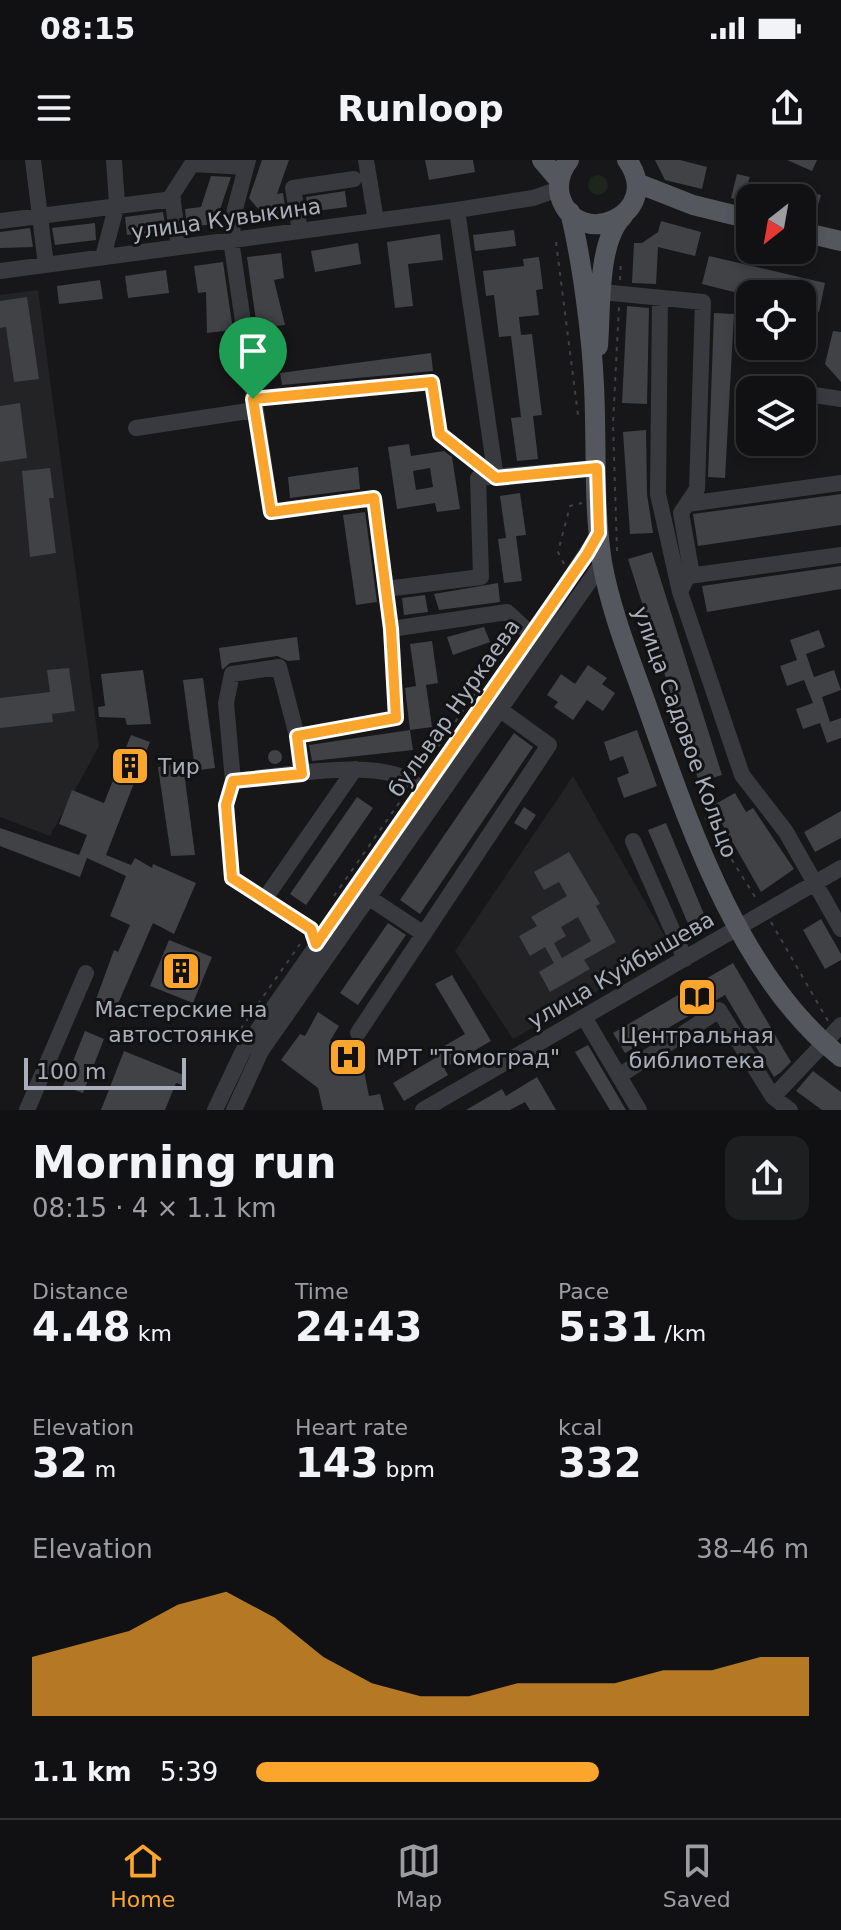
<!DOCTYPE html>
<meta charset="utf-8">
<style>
body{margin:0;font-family:"DejaVu Sans",sans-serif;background:#1e1f21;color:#f1f3f6;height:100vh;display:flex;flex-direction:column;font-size:30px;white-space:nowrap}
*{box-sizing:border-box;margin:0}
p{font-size:26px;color:#9c9da0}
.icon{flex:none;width:44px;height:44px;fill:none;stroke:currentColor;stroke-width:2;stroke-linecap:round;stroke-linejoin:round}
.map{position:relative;height:950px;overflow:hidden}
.details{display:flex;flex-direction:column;background:#111113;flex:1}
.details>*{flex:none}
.needle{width:52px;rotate:211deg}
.tools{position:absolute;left:736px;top:24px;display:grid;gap:16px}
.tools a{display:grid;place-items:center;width:80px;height:80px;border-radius:16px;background:#111113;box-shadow:0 4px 12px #0003,0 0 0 2px #303133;font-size:40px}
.scale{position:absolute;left:24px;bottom:20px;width:162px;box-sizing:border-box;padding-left:8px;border:4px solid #a9afba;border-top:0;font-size:22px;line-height:28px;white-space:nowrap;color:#a9afba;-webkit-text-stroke:6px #121214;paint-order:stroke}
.pin{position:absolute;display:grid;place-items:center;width:68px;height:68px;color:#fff;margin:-82px -34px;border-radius:50% 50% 50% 0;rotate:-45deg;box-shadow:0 0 8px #0007}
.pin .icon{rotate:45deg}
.round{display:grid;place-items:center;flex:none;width:84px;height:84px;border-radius:16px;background:#1e1f21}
.overview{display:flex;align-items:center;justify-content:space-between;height:136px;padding:0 32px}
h1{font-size:44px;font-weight:700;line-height:60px}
.figures{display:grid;grid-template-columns:repeat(3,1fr);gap:12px;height:136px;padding:8px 32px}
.figures div{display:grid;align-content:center}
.figures b{font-size:40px;font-weight:700}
.figures small{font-size:22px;font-weight:400}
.figures p{font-size:22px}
.chart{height:224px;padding:16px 32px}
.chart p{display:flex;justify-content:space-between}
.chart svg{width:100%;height:144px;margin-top:8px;fill:#fba52d;opacity:.7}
ul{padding:0 32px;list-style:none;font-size:26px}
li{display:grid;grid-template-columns:128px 96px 1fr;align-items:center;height:60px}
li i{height:20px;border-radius:10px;background:#fba52d}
.status{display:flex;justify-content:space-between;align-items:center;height:56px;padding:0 40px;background:#111113;direction:ltr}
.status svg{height:22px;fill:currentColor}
header{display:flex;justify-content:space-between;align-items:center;height:104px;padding:0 32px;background:#111113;font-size:36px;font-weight:700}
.menu{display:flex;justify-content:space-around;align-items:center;height:112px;border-top:2px solid #303133;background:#111113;font-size:22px;color:#9c9da0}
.menu a{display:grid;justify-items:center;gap:4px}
.menu .selected{color:#fba52d}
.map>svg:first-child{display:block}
</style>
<div class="status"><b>08:15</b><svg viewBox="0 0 49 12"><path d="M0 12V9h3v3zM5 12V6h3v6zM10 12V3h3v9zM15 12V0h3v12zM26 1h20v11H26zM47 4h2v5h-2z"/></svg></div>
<header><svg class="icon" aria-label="menu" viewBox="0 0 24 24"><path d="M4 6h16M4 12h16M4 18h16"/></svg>Runloop<svg class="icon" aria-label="share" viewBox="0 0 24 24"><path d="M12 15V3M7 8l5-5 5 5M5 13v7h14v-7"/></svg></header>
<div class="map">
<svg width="841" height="950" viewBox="0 0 841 950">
<rect width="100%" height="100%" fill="#171719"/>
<path fill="#232326" d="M38,130L99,586L50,676L0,657V135Z
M573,616L672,789L513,879L455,791Z"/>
<path fill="#1d251d" d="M588 25a10 10 0 1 1 20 0a10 10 0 1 1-20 0Z"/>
<path fill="#414246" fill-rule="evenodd" d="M262,0H289L277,34L283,33L286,54L265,57L249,38Z
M425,0H473L475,12L429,20Z
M655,0H680L707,7L702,29L665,20Z
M787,0H817L812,11Z
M737,14L750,17L748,22L799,35L798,38H750V43L731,38Z
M211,16L231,17L215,64L187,67L185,49L201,47Z
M802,30L821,35L814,59L802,56Z
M345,31L347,47L308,52L306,37Z
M163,52L166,71L127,75L125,57Z
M661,61L701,72L695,96L658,87L656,124L632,123L634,83H642L658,72Z
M95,63L96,80L55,85L52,68Z
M30,68L33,87L0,88V72Z
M514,70L516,86L475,91L473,75Z
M440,74L443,100L408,104L413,146L395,148L387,82Z
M358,83L361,104L315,112L311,91Z
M281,93L284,118L274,120L285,165L257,168L247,97Z
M709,96L825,123L819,152L802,148V134L750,136L702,124Z
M539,97L543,129L536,130L539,155L519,157L521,175L532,174L542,255L533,256L538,299L517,301L511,258L521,257L511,176L499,177L494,135L486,136L483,111L524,106L523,99Z
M223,102L233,170L207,173L206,132L198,133L194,106Z
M166,110L169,133L128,138L125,116Z
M100,120L103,139L59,144L57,126Z
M27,137L39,219L14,222L6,167L0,168V141Z
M627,146L649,148L647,244L622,243Z
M714,153L734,154L725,318L708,317Z
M833,171L841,172V222L825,204Z
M431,193L433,211L282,225L280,213Z
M20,243L27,298L0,302V246Z
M646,270L647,334L653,373L630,374L623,272Z
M409,284L411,296L444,291L452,297L460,349L437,352L435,343L397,349L388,287ZM430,308L433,327L416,330L413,311Z
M358,307L360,329L290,338L288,317Z
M50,308L54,338H49L56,393L30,397L22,311Z
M520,333L526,375L516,376L522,421L504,423L498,379L506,378L500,336Z
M841,334V365L698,386L693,354Z
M365,352L377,442L356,445L343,355Z
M652,392L722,615L699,622L628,399Z
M841,406V429L707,452L702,426Z
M498,423L500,442L439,450L434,434Z
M425,435L428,452L404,455L402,438Z
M484,467L490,482L453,495L447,477Z
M819,470L825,487L806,494L814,517L834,510L841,530L822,537L830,562L841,558V578L827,583L820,563L803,569L796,549L813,543L804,520L787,526L780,506L797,500L790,480Z
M297,477L300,500L288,501L277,496L230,503L222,510L219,488Z
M432,481L438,523L426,525L432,567L410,570L405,528L416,526L410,484Z
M588,505L607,518L602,524L615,533L603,551L587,540L573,560L554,547L558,542L547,535L561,514L575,524Z
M69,508L75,551L52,554L53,562L0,568V538L50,532L47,510Z
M143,510L151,564L127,565L125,558L99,557L98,547L105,546L101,514Z
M203,518L215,608L184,612L195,695L171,696L158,607L194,602L183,520Z
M410,570L413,590L312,601L309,585Z
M637,570L657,626L624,638L617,618L629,613L623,596L610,601L604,582Z
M514,573L533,587L420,754L400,740Z
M131,575L150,582L106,695L131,705L135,698L152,708L153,704L196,723L174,774L153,763L114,853L94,845L114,790L118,792L130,765L110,756L126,716L87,698L80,717L0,686V668L79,695L87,675L59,664L72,630L104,643Z
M268 597a7 7 0 1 1 14 0a7 7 0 1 1-14 0Z
M735,633L746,652L753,648L794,709L761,732L712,646Z
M357,637L373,648L306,745L290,734Z
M524,647L536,655L526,670L514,663Z
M841,651V678L815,692L804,672Z
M666,663L706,759L689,766L648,670Z
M569,692L600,744L596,746L616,782L584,800L590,809L550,832L539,812L554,803L545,787L530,796L519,776L537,766L531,757L567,736L559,722L544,730L534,712ZM578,757L591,781L562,798L554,783L566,776L561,767Z
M821,759L841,794V800L825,809L803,770Z
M388,763L406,775L358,845L340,833Z
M169,780L212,797L193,843L150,826Z
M733,803L791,902L780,913L774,917L725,835L625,893L613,873Z
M452,815L491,881L444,908L448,915L404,941L393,923L437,897L434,892L465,874L435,824Z
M318,852L339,866L330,881L356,898L364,911L369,936L380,934L384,950H323L318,928L281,900L300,874L305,876Z
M85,871L104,879L83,933L63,926Z
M588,885L626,950H610L575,892Z
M124,891L186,916L182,925L176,923L165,950H101Z
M813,911L841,932V950H822L796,931Z
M537,917L556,950H530L525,942L510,950H466L502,929L506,936Z"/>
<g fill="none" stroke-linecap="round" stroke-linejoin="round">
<path stroke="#3e4146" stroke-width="2" stroke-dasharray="4 6" stroke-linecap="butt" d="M556,82L578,255
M620,120L621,102
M617,391L613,264L619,146
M564,404L558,392L570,346L582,343
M421,611L513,479
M705,657L757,740
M334,736L406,633
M771,762L828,861
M235,877L300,784"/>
<path stroke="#383a3f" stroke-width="16" d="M33,0L46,105
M248,0L235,49L231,80L271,352L374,338L386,429
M366,0L376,61
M457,50L496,318
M0,61L173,39
M300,71L293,28L354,19
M179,87L172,35L192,4L246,7
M103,97L117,44L114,0
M0,111L457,50L533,38L559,29
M602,132L703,142L697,329L681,353L691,409L680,432L742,615L786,672L841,769
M660,138L658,334L680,432
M757,226L784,230
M802,233L841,239
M253,239L432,222L440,274L496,318
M136,268L255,250
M687,344L841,323
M689,416L841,395
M391,469L386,429L481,417L478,318L597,308
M302,614L297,576L396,558L391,469L507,452L533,476
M233,621L226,543L232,514L279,507L297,576
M633,681L685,799
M266,737L355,609
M368,737L424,774
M316,784L311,769L232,718L226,645L233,621C278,617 393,592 422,631
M584,857L639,950
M358,873L549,585L499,549
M619,916L719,850L773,937L841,865
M773,937L790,950
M27,950L86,813
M215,950L243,891L533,476L599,373
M234,950L261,891L603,402
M423,950L841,708"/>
<path stroke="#54575e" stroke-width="20" d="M542,0L559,20
M569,0C561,10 557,23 560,36C577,93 666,54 627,0
M637,23L693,45L750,59
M570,52C582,100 592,177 594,226C597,284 593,345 602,402C611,453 632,503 649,552C690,668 741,819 841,897
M802,72L841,81
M598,186C601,150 597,81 623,56"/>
</g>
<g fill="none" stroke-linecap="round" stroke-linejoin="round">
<defs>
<path id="route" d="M432,222L440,274L496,318L597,308L599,373L587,394L316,784L311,769L232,718L226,645L233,621L302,614L297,576L396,558L391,469L374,338L271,352L253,239Z"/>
</defs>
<use href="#route" stroke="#fff" stroke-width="16"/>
<use href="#route" stroke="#fba52d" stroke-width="10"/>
</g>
<defs>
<symbol id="building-square" viewBox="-11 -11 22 22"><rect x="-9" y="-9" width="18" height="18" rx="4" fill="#fba52d" stroke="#121214"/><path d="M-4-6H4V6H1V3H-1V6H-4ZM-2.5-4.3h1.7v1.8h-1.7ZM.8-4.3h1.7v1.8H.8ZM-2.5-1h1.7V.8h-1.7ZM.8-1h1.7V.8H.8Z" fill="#111"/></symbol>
<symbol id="library-square" viewBox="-11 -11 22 22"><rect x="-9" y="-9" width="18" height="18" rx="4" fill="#fba52d" stroke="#121214"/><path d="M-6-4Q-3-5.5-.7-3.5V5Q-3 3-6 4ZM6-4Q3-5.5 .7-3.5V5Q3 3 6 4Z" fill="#111"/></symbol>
<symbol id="hospital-square" viewBox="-11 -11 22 22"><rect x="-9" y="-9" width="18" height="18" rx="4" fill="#fba52d" stroke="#121214"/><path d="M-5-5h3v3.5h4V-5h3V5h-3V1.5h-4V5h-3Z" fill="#111"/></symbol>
</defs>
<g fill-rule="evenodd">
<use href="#building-square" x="108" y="584" width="44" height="44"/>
<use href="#building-square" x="159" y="789" width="44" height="44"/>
<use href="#library-square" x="675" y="815" width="44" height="44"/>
<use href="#hospital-square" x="326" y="875" width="44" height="44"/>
</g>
<g text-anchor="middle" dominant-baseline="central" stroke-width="6" stroke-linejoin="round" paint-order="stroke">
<g font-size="22" fill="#a9afba" stroke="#121214">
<text transform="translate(226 59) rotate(-8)">улица Кувыкина</text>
<text transform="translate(454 548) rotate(-55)">бульвар Нуркаева</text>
<text transform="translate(685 572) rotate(70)">улица Садовое Кольцо</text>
<text transform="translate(621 810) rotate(-30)">улица Куйбышева</text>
</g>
<g font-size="22" fill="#a9afba" stroke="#121214" text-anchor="start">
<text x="158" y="606">Тир</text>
<text x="181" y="849" text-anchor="middle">Мастерские на<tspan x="181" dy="25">автостоянке</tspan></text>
<text x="697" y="875" text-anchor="middle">Центральная<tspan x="697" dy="25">библиотека</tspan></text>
<text x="376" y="897">МРТ "Томоград"</text>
</g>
</g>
</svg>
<div class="tools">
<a><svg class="needle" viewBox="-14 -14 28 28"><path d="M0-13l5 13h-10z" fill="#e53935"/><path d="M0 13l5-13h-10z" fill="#9c9da0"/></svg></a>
<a><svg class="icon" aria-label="locate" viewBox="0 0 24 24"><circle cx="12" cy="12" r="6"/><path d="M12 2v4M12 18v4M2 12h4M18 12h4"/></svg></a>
<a><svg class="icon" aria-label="layers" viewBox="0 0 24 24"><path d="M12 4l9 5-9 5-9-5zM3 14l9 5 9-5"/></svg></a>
</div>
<div class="scale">100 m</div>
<div class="pin" style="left:253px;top:239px;background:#1e9e55"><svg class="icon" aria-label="arrive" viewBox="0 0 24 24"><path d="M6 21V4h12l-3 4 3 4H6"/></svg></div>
</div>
<section class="details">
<div class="overview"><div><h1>Morning run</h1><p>08:15 · 4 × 1.1 km</p></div><a class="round"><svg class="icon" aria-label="share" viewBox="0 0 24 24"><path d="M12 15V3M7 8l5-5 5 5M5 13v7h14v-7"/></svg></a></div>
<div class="figures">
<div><p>Distance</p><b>4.48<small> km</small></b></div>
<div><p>Time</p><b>24:43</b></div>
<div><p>Pace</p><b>5:31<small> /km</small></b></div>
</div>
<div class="figures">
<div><p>Elevation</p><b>32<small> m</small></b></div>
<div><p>Heart rate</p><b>143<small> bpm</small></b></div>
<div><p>kcal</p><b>332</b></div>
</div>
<div class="chart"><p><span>Elevation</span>38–46 m</p>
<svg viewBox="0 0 160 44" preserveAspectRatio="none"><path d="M0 44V26L10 22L20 18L30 10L40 6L50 14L60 26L70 34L80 38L90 38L100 34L110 34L120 34L130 30L140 30L150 26L160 26V44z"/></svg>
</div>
<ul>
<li><b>1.1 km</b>5:39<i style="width:62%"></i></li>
</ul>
</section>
<nav class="menu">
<a class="selected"><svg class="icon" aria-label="home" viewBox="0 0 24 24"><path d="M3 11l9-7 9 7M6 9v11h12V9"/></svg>Home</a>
<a><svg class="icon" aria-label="map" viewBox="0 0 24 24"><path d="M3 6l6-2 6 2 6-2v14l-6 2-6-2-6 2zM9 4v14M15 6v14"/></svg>Map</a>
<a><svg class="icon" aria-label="saved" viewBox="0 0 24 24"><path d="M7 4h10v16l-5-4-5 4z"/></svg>Saved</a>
</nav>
